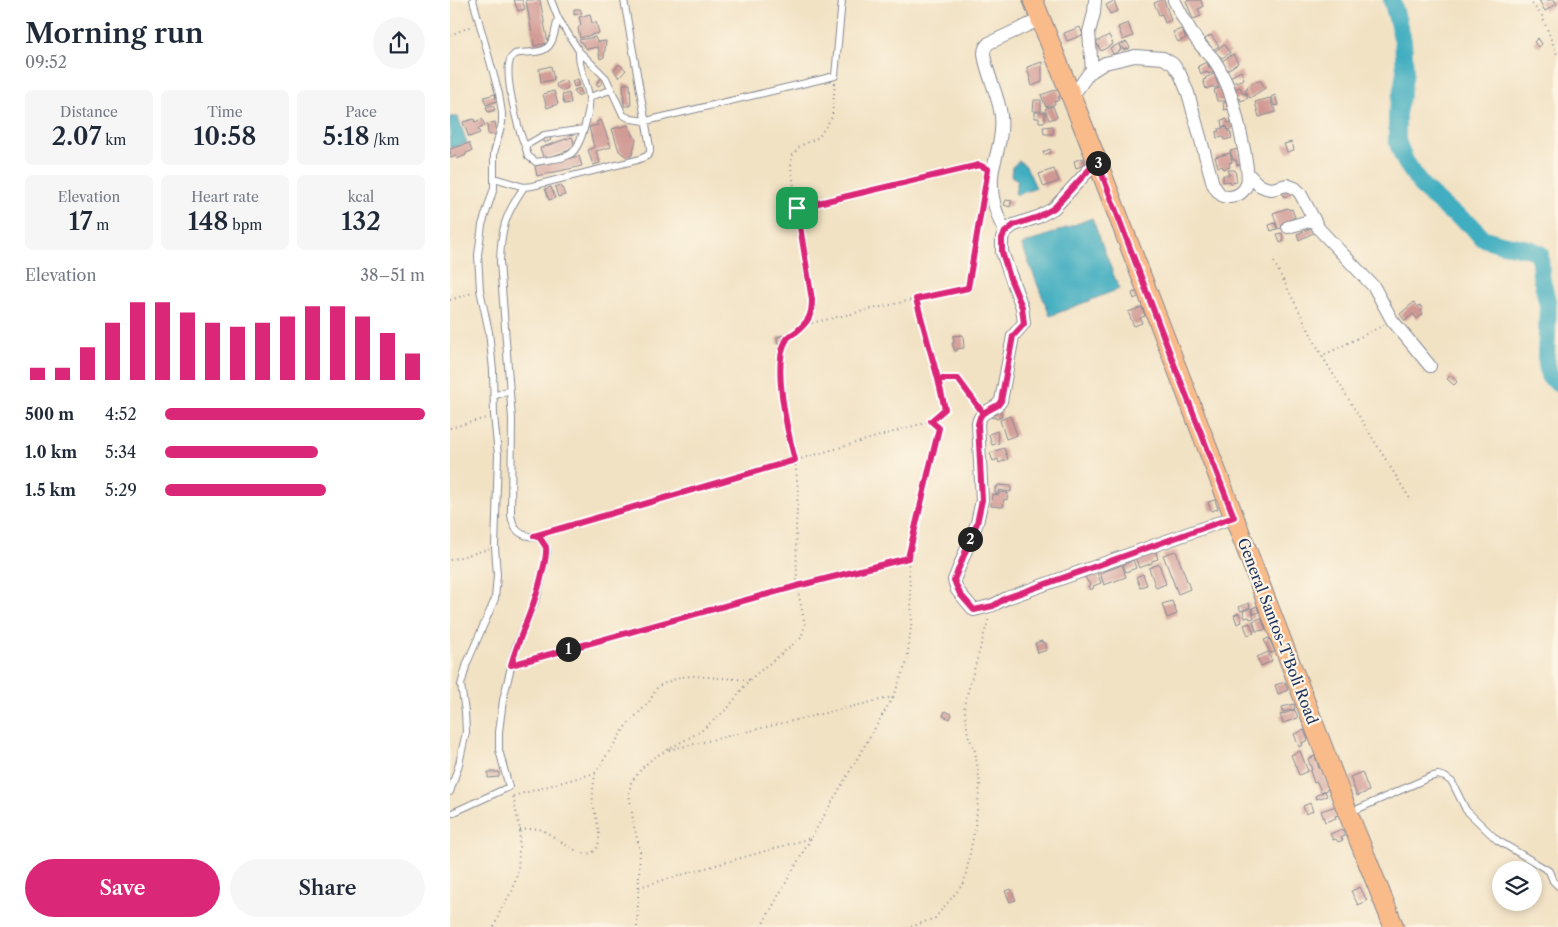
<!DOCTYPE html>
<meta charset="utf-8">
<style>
body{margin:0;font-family:"Libre Caslon Text",serif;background:#f6f6f7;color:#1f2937;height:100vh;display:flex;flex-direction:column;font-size:19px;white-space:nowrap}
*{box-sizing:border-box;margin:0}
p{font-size:16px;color:#747a83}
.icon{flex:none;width:28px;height:28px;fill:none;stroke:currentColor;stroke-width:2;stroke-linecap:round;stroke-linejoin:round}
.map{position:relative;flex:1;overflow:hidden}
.sheet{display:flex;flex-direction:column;background:#fff;width:450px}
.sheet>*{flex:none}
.tools{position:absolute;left:1042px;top:861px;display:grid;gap:10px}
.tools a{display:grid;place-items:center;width:50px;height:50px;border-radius:50%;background:#fff;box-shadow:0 2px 8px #0003;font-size:25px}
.pin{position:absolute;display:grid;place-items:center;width:42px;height:42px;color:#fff;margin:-21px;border-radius:10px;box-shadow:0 2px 8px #0006}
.km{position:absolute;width:25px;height:25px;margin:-12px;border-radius:50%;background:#222;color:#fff;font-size:14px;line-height:25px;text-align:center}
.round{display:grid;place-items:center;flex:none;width:52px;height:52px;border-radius:26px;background:#f6f6f7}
.summary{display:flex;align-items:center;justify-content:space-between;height:85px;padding:0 25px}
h1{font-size:28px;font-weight:600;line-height:38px}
.figures{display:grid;grid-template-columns:repeat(3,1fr);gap:8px;height:85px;padding:5px 25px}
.figures div{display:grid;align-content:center;border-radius:8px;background:#f6f6f7;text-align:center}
.figures b{font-size:25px;font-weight:600}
.figures small{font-size:14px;font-weight:400}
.figures p{font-size:14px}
.chart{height:140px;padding:10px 25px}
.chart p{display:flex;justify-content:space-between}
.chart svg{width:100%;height:90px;margin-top:5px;stroke:#db2777;stroke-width:6}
.primary-button{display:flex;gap:10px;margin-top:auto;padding:10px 25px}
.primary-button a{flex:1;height:58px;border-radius:30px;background:#db2777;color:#fff;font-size:20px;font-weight:600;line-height:58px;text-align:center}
.primary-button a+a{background:#f6f6f7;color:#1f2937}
ul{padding:0 25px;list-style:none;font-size:16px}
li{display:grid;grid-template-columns:80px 60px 1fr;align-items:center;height:38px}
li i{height:12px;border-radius:6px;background:#db2777}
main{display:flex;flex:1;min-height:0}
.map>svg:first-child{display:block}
</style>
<main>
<section class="sheet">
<div class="summary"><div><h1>Morning run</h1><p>09:52</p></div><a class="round"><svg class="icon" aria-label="share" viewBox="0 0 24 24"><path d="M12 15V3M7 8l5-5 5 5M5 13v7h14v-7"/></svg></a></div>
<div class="figures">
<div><p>Distance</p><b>2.07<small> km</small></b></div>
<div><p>Time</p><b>10:58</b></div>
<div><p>Pace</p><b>5:18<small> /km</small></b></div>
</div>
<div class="figures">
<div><p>Elevation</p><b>17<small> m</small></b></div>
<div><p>Heart rate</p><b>148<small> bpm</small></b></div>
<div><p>kcal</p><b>132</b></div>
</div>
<div class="chart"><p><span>Elevation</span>38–51 m</p>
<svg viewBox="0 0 160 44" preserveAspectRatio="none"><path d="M5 44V38M15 44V38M25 44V28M35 44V16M45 44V6M55 44V6M65 44V11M75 44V16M85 44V18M95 44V16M105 44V13M115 44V8M125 44V8M135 44V13M145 44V21M155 44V31"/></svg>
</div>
<ul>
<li><b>500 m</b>4:52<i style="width:100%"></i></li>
<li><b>1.0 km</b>5:34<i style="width:59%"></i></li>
<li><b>1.5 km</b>5:29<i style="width:62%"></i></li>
</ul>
<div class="primary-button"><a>Save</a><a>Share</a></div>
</section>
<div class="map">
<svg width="1108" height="927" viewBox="0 0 1108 927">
<rect width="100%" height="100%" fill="#fcf5e5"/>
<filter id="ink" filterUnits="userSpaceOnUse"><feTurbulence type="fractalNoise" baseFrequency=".02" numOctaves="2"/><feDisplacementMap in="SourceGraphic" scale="10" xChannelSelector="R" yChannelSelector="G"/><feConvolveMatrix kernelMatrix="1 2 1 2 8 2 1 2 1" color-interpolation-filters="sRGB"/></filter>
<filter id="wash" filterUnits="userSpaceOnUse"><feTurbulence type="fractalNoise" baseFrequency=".0096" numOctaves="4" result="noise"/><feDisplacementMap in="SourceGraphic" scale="20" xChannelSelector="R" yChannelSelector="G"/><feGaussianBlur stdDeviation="1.12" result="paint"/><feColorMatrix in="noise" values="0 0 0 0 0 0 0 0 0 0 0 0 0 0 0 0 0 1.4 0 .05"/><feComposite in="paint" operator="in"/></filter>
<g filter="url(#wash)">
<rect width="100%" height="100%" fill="#f2e2c4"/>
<path fill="#41adc0" stroke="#2e6e8f" d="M0,117H8L17,143L0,148Z
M569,161L576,166L586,188L567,195L565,193L568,180L561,176L562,167Z
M642,218L669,289L600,316L572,245Z"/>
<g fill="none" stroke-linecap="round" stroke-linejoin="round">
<path stroke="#41adc0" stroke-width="18" d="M942,0L953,41L955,71L952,91L947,113V141L955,161L973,188L999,211L1021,225L1032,238L1052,244L1080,249L1090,254L1091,276L1098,305L1096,358L1099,376L1108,383"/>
</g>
<g id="blocks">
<path fill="#d09893" d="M64,0H72L75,9L68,11Z
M76,0H90L98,43L84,46Z
M711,0H714L721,20L715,23L712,14L709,15L704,3Z
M740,0H751L753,7L748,9L751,16L743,19L736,1Z
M1089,0H1104L1107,4L1095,11Z
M664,1L668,11L660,14L656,5Z
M124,9H130L132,13L124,15Z
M140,14L142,23L146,22L149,33L130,38L128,28L131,25L129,17Z
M678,23L683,36L673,40L668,27Z
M630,27L633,35L617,41L614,33Z
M732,29L736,38L728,42L723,32Z
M659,35L663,44L651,51L646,42Z
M761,35L769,46L763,50L755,39Z
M145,37L147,42L156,41L154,57L150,59L148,47L137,49L129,40Z
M1088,38L1092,44L1088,47L1084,42Z
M677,42L680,48L673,50L671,44Z
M669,44L671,50L663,54L660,48Z
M774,44L780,53L772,58L764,52Z
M783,54L788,63L775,72L772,61Z
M592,62V82L582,86L577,67Z
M757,62L760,69L763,68L765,72L758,74V72L751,74L748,66Z
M169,64L176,70L169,78L164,70Z
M101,66L104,80L91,82L89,69Z
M791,71L794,79L786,82L785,80L782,82L780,77Z
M764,74L769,87L764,88L763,86L756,89L753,80L756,79L755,78Z
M151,78L154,80L149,86L146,84Z
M128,79L130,85L124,87L122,81Z
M114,80L118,84L117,89L112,91L106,86L107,83Z
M810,80L815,88L800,98L795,90L798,89L797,87L806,81L807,82Z
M173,84H180L181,106H174Z
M773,87L777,101H767L764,90Z
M790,87L793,94L796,93L798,98L791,101L790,98L784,100L780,91Z
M130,88L132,94L127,96L124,90Z
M608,89L610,96L608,97L609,100L604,102L605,104L596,107L591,95Z
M104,91L108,104L97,108L93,94Z
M119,93L121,103L114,104L112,95Z
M45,94L47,101L36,105L34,97Z
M825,95L828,105L824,106L821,97Z
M820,98L823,108H825L826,112L809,117L805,102Z
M584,100H591V111H583Z
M777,102L779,109L774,110L773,103Z
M43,105L45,110L38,112L36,107Z
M603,106L607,117L599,120L595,109Z
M585,112H595V122H589V118H585Z
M24,119L25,122L32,119L35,126L28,129L30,133L19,137L13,122Z
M777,119L778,123L782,122L783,128L778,130L777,126L772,127L771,120Z
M151,120L161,147L146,151L150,163L143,165L138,150L144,147L139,127L148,125L146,122Z
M45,122L47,134L38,135L37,124Z
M178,125L186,140L182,155L178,158L169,151L162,129Z
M603,126V134H594L593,127Z
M777,127L778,132L780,131L782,138L774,140L773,137L767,138L766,132L769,131L768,129Z
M99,135L101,140L94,143L91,137Z
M122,137L126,148L94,159L90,148Z
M842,142L844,150L837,152L834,144Z
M19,143L22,151L16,153V155L7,159L6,156L1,158L0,149Z
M600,149L601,152L594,155L593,152Z
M788,149L791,164L787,165L786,160H783L780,151Z
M780,153L782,162L779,163L780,167L773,169V166L768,167L765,157Z
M129,156L132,166L87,176L85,166Z
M633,158L635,165L626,168L624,161Z
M604,169L609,181L594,187L589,174Z
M778,170H785L787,182L780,183V181L773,182V175H779Z
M111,185L115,195L108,197L105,187Z
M101,187L105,198L99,200L95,189Z
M839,188L841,195L834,197L832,191Z
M556,200L562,201L560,207L554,205Z
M838,208L839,210L842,209L845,217L841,219L843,224L828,229L823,213Z
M825,223L827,229L821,231L819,225Z
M863,227L865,232L849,240L847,234Z
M832,233L834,241L830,243L827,234Z
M688,291L690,296L684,299L682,293Z
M964,302L968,307L970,305L973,309L971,311L973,314L967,319L963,314L955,321L950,314Z
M692,307L695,316L690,318L692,323L684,326L678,312Z
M333,335L334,340H331L332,344H328L327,337Z
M513,335L514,348L507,349V351H505L502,343H504L503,336Z
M1001,375L1007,382L1004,385L997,379Z
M550,408L552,417L546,419L545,417L542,418L540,411Z
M560,416L567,435L556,439L550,420Z
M547,431L549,443L542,445L539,434Z
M554,448L558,459L549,463L548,459L543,461L540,453Z
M548,485L561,486V492L549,490L548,493H545V487L547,488Z
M549,492L558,493L557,500L554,499L553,507L541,506L542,494L549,495Z
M765,500L768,509L761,511L758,502Z
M705,550L708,559L702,561V563L689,568L685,557Z
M726,551L740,589L728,594L713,555Z
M683,560L686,568L676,572L673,565Z
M709,564L716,584L706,588L699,568Z
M672,565L676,577L654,585L650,573Z
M647,572L651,583L643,586L644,588L640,590L638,586L640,585L635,577Z
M693,574L697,585L690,587L686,577Z
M722,601L727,614L717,618L712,604Z
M799,603L800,607L791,611L789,607Z
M807,606L809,612L804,614L802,608Z
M801,608L804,618L800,619L799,617L795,618L793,611Z
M789,613L792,622L787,624L784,615Z
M811,618L816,630L806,631L803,621Z
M800,623L804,633L798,635L794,625Z
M819,638L825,652L820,653L814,640Z
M592,641V643L595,642L597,650L588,653L585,643Z
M818,652L822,661L811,666L807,657Z
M835,682L838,690L828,694L825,685Z
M844,704L845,709L833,712L832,707Z
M845,710L848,718L833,723L830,715Z
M495,711L502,714L500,719L493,716Z
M854,730L858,740L852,743L853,745L849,747L844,734Z
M850,751L858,771L849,775L841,755Z
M865,756L869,769L872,768L879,789L871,792L867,782L864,783L860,771L862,770L858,759Z
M38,772H49V777L38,778Z
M912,772L919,791L907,796L900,777Z
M875,791L877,796L866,799L865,796Z
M860,803L863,811L856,814L853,806Z
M886,806L889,815L885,816L886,818L875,822L871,811Z
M892,829L895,836L891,838L893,840L888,842L886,839L883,840L880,834Z
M910,887L917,901L908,905L901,891Z
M561,889L566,900L560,902L555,891Z"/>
</g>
</g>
<g filter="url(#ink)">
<use href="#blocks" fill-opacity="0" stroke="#868891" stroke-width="1"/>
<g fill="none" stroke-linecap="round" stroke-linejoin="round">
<defs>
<path id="lane" d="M101,0L108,18L129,51L156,78L173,115L181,119L196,121L385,76L392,0
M129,51C128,70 137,80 139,97C141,108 136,119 134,129L94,135L75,146L78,156L86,162C117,156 124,162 134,129
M139,97L161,90
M75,146C68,129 54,77 60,60C61,56 63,56 65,54C73,52 82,53 90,51C104,49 105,29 108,18
M44,178L74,187L82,186L187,160L197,156L200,152V147L174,0
M44,396L59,390
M0,792L9,764L16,732L15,712L11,685L17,663L45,599L47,575L45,547L48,455L44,415L43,370L39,332L30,290L28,255L32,225L44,188V153L52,123V113L49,94L23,0
M899,813L980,777L988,775L995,777L1002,782L1016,810L1047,840L1099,871L1103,881L1108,886
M0,814L59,787L49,750V732L53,700L66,646L87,597L97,553C95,530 77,542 67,530C63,526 62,521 61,515L62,419L50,262C51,228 55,215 74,187"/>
<path id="street" d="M642,70L639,32L644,13L645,0
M621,98L639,73L655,63L685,56L713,58L723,64L730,74L738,93L763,184C767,191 771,198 780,197C788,196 794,192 797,184C801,170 784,103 778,87C774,78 770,68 764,60C760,54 753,49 749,43C739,30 731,14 724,0
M647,161L604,208L588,217L564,225L555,232L552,238V252L572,307L574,323L563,336L551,401C544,411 531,410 528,423L532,500L527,523L504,580L507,590L524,610L543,605L557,598L784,517
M798,174L809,185L816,188L822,189L837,185L845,188L850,193L869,229L924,287L942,320L980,366
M838,227L863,220
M555,232C545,213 539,191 543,169C547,151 553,135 551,116C549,95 535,71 534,53C534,48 536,46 539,43L591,19"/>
<path id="primary" d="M583,0L647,161L898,813L944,927"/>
</defs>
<use href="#lane" stroke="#868891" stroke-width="8"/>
<use href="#street" stroke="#868891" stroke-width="14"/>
<use href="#primary" stroke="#868891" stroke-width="21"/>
<path stroke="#868891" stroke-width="2" stroke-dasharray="1 4" stroke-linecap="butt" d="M1079,0L1092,16L1108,57
M0,35L22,26
M348,208L529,165L532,166
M824,262L872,356
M466,299L518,288L532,202
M0,300L22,293
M357,324L466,299L488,379H508L527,405
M934,325L872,356L960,499
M481,421L495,409L488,380
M0,428L36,418
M0,560L39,549
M70,662L347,586L458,558L489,428L481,421L96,533
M219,750L443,697L457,662L462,618L458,558
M63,796L145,773L176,726L199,702L208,686L230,677L244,676L299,680
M70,830C76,830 83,828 89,829C103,832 144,875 149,840C150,830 144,812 143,801C142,793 144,783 145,774
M189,887L361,838L443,697
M44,927L51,909L62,891L68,872L70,830L63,796
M187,927L190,851L184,826L179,794L181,783L192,768L203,758L251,731L278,708L299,680L351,638L355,625L347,586L346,527L348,490L345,460L336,424L331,385L332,354L337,339L356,324L362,311V300L341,167L342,156L350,146L369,137L382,117L385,83
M311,927L361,838
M461,927L485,918L514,883L525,828L530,784L525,751L518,735L514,705L539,617"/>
<use href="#lane" stroke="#fff" stroke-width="6"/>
<use href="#street" stroke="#fff" stroke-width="12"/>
<use href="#primary" stroke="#fabb8b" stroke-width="19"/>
</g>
</g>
<g fill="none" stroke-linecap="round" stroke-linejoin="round" filter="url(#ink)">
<defs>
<path id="route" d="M347,208L362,300C362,316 358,322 346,332C343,334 339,336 337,339C321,362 338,434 345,460L84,536L90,538L96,547C97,556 94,565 92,574C85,607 70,633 61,665L347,586L458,558L489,428L481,421L495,409L488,379H508L533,413L530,417L528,424L532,500L527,523L504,580L510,594L524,610L543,606L556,598L784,517L724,364L647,161L604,208L588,217L564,225L555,232L552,238V252L560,278L572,307L574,324L563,336L551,401L548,405L533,413L508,379H488L466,299L518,288L538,169L529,165L347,208"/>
</defs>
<use href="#route" stroke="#fff" stroke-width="10"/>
<use href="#route" stroke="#db2777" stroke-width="6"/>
</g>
<g text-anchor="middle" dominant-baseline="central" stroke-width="4.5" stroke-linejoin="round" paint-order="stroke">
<g font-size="15" fill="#1b2f5e" stroke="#fcf5e5">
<text transform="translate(828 631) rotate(69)">General Santos-T'Boli Road</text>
</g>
</g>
</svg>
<div class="tools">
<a><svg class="icon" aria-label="layers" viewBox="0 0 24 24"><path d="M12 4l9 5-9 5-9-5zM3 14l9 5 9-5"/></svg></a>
</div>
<div class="pin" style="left:347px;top:208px;background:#1e9e55"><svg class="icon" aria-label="arrive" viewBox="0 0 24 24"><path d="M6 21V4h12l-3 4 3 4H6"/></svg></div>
<b class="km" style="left:118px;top:649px">1</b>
<b class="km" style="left:520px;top:539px">2</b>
<b class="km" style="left:648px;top:163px">3</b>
</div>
</main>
